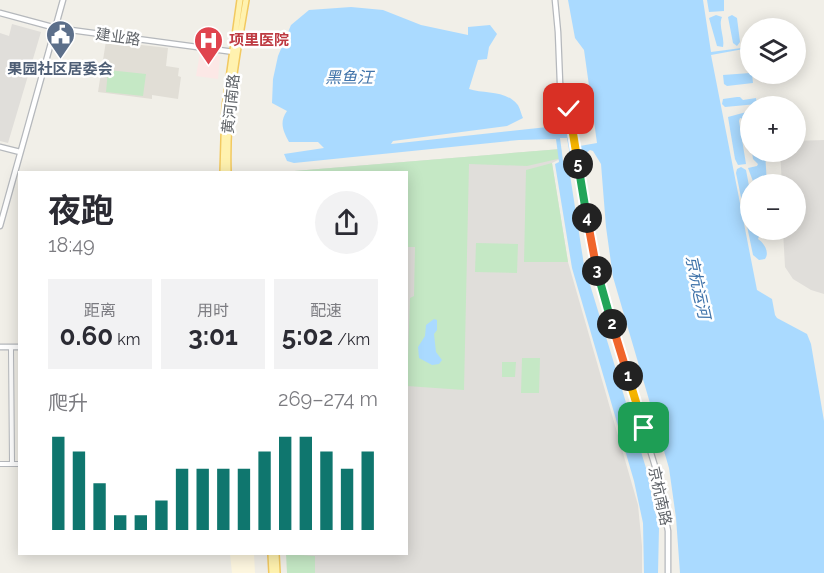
<!DOCTYPE html>
<html lang="zh">
<meta charset="utf-8">
<style>
body{margin:0;font-family:Raleway,"Noto Sans SC",sans-serif;background:#f2f2f3;color:#2b2b33;height:100vh;display:flex;flex-direction:column;font-size:22px;white-space:nowrap}
*{box-sizing:border-box;margin:0}
p{font-size:20px;color:#7c7c81}
.icon{flex:none;width:33px;height:33px;fill:none;stroke:currentColor;stroke-width:2;stroke-linecap:round;stroke-linejoin:round}
.map{position:relative;flex:1;overflow:hidden}
.panel{position:absolute;left:18px;top:171px;width:390px;height:384px;display:flex;flex-direction:column;background:#fff;border-radius:0px;box-shadow:0 3px 15px #0003}
.panel>*{flex:none}
.controls{position:absolute;left:740px;top:18px;display:grid;gap:12px}
.controls a{display:grid;place-items:center;width:66px;height:66px;border-radius:50%;background:#fff;box-shadow:0 3px 15px #0003;font-size:30px}
.pin{position:absolute;display:grid;place-items:center;width:51px;height:51px;color:#fff;margin:-26px;border-radius:12px;box-shadow:0 3px 9px #0006}
.km{position:absolute;width:30px;height:30px;margin:-15px;border-radius:50%;background:#222;color:#fff;font-size:16px;line-height:30px;text-align:center}
.round{display:grid;place-items:center;flex:none;width:63px;height:63px;border-radius:32px;background:#f2f2f3}
.headline{display:flex;align-items:center;justify-content:space-between;height:102px;padding:0 30px}
h1{font-size:33px;font-weight:700;line-height:45px}
.metrics{display:grid;grid-template-columns:repeat(3,1fr);gap:9px;height:102px;padding:6px 30px}
.metrics div{display:grid;align-content:center;border-radius:0px;background:#f2f2f3;text-align:center}
.metrics b{font-size:26px;font-weight:700}
.metrics small{font-size:16px;font-weight:400}
.metrics p{font-size:16px}
.chart{height:168px;padding:12px 30px}
.chart p{display:flex;justify-content:space-between}
.chart svg{width:100%;height:108px;margin-top:6px;stroke:#0f766e;stroke-width:6}
.map>svg:first-child{display:block}
</style>
<div class="map">
<svg width="824" height="573" viewBox="0 0 824 573">
<rect width="100%" height="100%" fill="#f1efe8"/>
<path fill="#fef7e0" d="M230,554H254L255,573H232Z"/>
<path fill="#e0deda" d="M12,24L41,32L8,143L0,141V33L9,36Z
M824,140V294L811,290L793,279L785,267L783,230H795V184H782L780,152H795V141Z
M561,149L562,158L552,163L568,262L638,505L642,546V573H315V556H297V554H406V172H282Z"/>
<path fill="#e1ded6" d="M106,41L168,48L166,66L179,68L178,76L181,77L178,99L152,95V99L98,92Z"/>
<path fill="#fce8e6" d="M200,53L220,56L218,79L196,76Z"/>
<path fill="#c5e8c5" d="M108,70L146,74L143,96L106,92Z
M561,149L562,158L527,166L469,164L464,390L407,386L410,298L414,296L415,247H407L406,172H282Z
M552,163L568,262H524L526,170Z
M476,243L518,244L517,273L475,272Z
M522,358H540L539,393H521Z
M502,362H516L515,377H502Z
M286,554L315,556V573H287Z"/>
<path fill="#aadaff" d="M568,0H703L711,52L749,47V48L711,55L757,290L772,299L775,315L777,318L807,334L811,344L824,421V573H680L676,518L669,468L613,277L606,227L601,164L593,151L590,150L586,153L570,155L567,138H560L563,161L568,162L584,265L646,468L659,528L658,573H644L643,523L634,481L572,268L555,164L559,162L556,139L519,140L294,163L287,161L284,154L324,148L318,142H289C283,131 279,122 287,111L272,103L273,79L278,56L291,25L309,10L351,7L383,10L421,25L468,35V27L490,25L497,34L489,47L487,59L478,60L469,89C484,94 505,90 517,104C520,107 521,114 523,118L507,126L393,141L391,144L566,125L572,133L574,147L597,143L584,50L575,38Z
M707,0H724V11L709,12Z
M716,15L722,17C718,26 725,37 723,47L717,46L709,18Z
M732,15L737,18L740,42L737,46L733,43L728,17Z
M750,73L752,74L753,83L727,86L724,84L723,75Z
M737,97H740L743,100L756,98L757,104L725,107L722,104L723,99Z
M750,111V139L747,120L740,118L739,121L746,164L738,165L735,159L728,117Z
M752,152H765L767,184H754L748,168L757,166L758,164L753,159Z
M741,167L746,170L750,191V230H758L760,234L758,239C764,243 770,252 765,259L759,260L753,255L736,173L737,169Z
M434,319L437,320V330L434,334L436,352L442,360L439,364L432,365L419,358L418,347L425,336L426,325Z"/>
<g fill="none" stroke-linecap="round" stroke-linejoin="round">
<defs>
<path id="minor" d="M11,347L12,464
M0,464H20"/>
<path id="tertiary" d="M555,0L558,32L560,83L569,109L595,267L657,473L668,531V573
M0,13L56,28L234,52
M0,147L20,152
M0,226L63,0
M0,347H20"/>
<path id="primary" d="M223,172L225,107L240,0
M228,172C226,114 236,57 246,0
M271,554L272,573
M276,554L277,573"/>
</defs>
<use href="#minor" stroke="#b5b8bc" stroke-width="6"/>
<use href="#tertiary" stroke="#b5b8bc" stroke-width="7"/>
<use href="#primary" stroke="#f2c960" stroke-width="8"/>
<use href="#minor" stroke="#fff" stroke-width="4"/>
<use href="#tertiary" stroke="#fff" stroke-width="4.5"/>
<use href="#primary" stroke="#fff2af" stroke-width="5"/>
</g>
<g fill="none" stroke-linecap="round" stroke-linejoin="round">
<defs>
<path id="split-1" d="M628,376L644,428"/>
<path id="split-2" d="M612,324L628,376"/>
<path id="split-3" d="M597,271L612,324"/>
<path id="split-4" d="M587,218L597,271"/>
<path id="split-5" d="M578,164L587,218"/>
<path id="split-6" d="M569,109L578,164"/>
</defs>
<use href="#split-1" stroke="#fff" stroke-width="12"/>
<use href="#split-2" stroke="#fff" stroke-width="12"/>
<use href="#split-3" stroke="#fff" stroke-width="12"/>
<use href="#split-4" stroke="#fff" stroke-width="12"/>
<use href="#split-5" stroke="#fff" stroke-width="12"/>
<use href="#split-6" stroke="#fff" stroke-width="12"/>
<use href="#split-1" stroke="#f5b400" stroke-width="8"/>
<use href="#split-2" stroke="#f0652b" stroke-width="8"/>
<use href="#split-3" stroke="#22a559" stroke-width="8"/>
<use href="#split-4" stroke="#f0652b" stroke-width="8"/>
<use href="#split-5" stroke="#22a559" stroke-width="8"/>
<use href="#split-6" stroke="#f5b400" stroke-width="8"/>
</g>
<defs>
<symbol id="civic-pin" viewBox="-11 -11 22 30"><path d="M0 17L-7.5 6A9.5 9.5 0 1 1 7.5 6Z" fill="#5c6f8a" stroke="#fff"/><path d="M-.6-6.5H3V-4.5H.6V-3L4-1V1h2V6H-6V1h2V-1L-.6-3ZM-1.2 2.5V6h2.4V2.5Z" fill="#fff"/></symbol>
<symbol id="hospital-pin" viewBox="-11 -11 22 30"><path d="M0 17L-7.5 6A9.5 9.5 0 1 1 7.5 6Z" fill="#e0444e" stroke="#fff"/><path d="M-5-5h3v3.5h4V-5h3V5h-3V1.5h-4V5h-3Z" fill="#fff"/></symbol>
</defs>
<g fill-rule="evenodd">
<use href="#civic-pin" x="44" y="18" width="33" height="45"/>
<use href="#hospital-pin" x="192" y="24" width="33" height="45"/>
</g>
<g text-anchor="middle" dominant-baseline="central" stroke-width="5" stroke-linejoin="round" paint-order="stroke">
<g font-size="15" fill="#5f6368" stroke="#fff">
<text transform="translate(118 37) rotate(8)">建业路</text>
<text transform="translate(231 104) rotate(-84)">黄河南路</text>
<text transform="translate(660 496) rotate(78)">京杭南路</text>
</g>
<g font-size="15" font-weight="bold" fill="#be3a42" stroke="#fff" text-anchor="start">
<text x="229" y="40">项里医院</text>
</g>
<g font-size="15" font-weight="bold" fill="#4e5e75" stroke="#fff">
<text x="60" y="69">果园社区居委会</text>
</g>
<g font-size="16" font-style="italic" fill="#4174aa" stroke="#fff">
<text x="349" y="77">黑鱼汪</text>
<text transform="translate(698 287) rotate(78)">京杭运河</text>
</g>
</g>
</svg>
<div class="controls">
<a><svg class="icon" aria-label="layers" viewBox="0 0 24 24"><path d="M12 4l9 5-9 5-9-5zM3 14l9 5 9-5"/></svg></a>
<a>+</a>
<a>−</a>
</div>
<div class="pin" style="left:644px;top:428px;background:#1e9e55"><svg class="icon" aria-label="arrive" viewBox="0 0 24 24"><path d="M6 21V4h12l-3 4 3 4H6"/></svg></div>
<div class="pin" style="left:569px;top:109px;background:#d93025"><svg class="icon" aria-label="check" viewBox="0 0 24 24"><path d="M5 12l5 5 9-10"/></svg></div>
<b class="km" style="left:628px;top:376px">1</b>
<b class="km" style="left:612px;top:324px">2</b>
<b class="km" style="left:597px;top:271px">3</b>
<b class="km" style="left:587px;top:218px">4</b>
<b class="km" style="left:578px;top:164px">5</b>
<section class="panel">
<div class="headline"><div><h1>夜跑</h1><p>18:49</p></div><a class="round"><svg class="icon" aria-label="share" viewBox="0 0 24 24"><path d="M12 15V3M7 8l5-5 5 5M5 13v7h14v-7"/></svg></a></div>
<div class="metrics">
<div><p>距离</p><b>0.60<small> km</small></b></div>
<div><p>用时</p><b>3:01</b></div>
<div><p>配速</p><b>5:02<small> /km</small></b></div>
</div>
<div class="chart"><p><span>爬升</span>269–274 m</p>
<svg viewBox="0 0 160 44" preserveAspectRatio="none"><path d="M5 44V6M15 44V12M25 44V25M35 44V38M45 44V38M55 44V32M65 44V19M75 44V19M85 44V19M95 44V19M105 44V12M115 44V6M125 44V6M135 44V12M145 44V19M155 44V12"/></svg>
</div>
</section>
</div>
